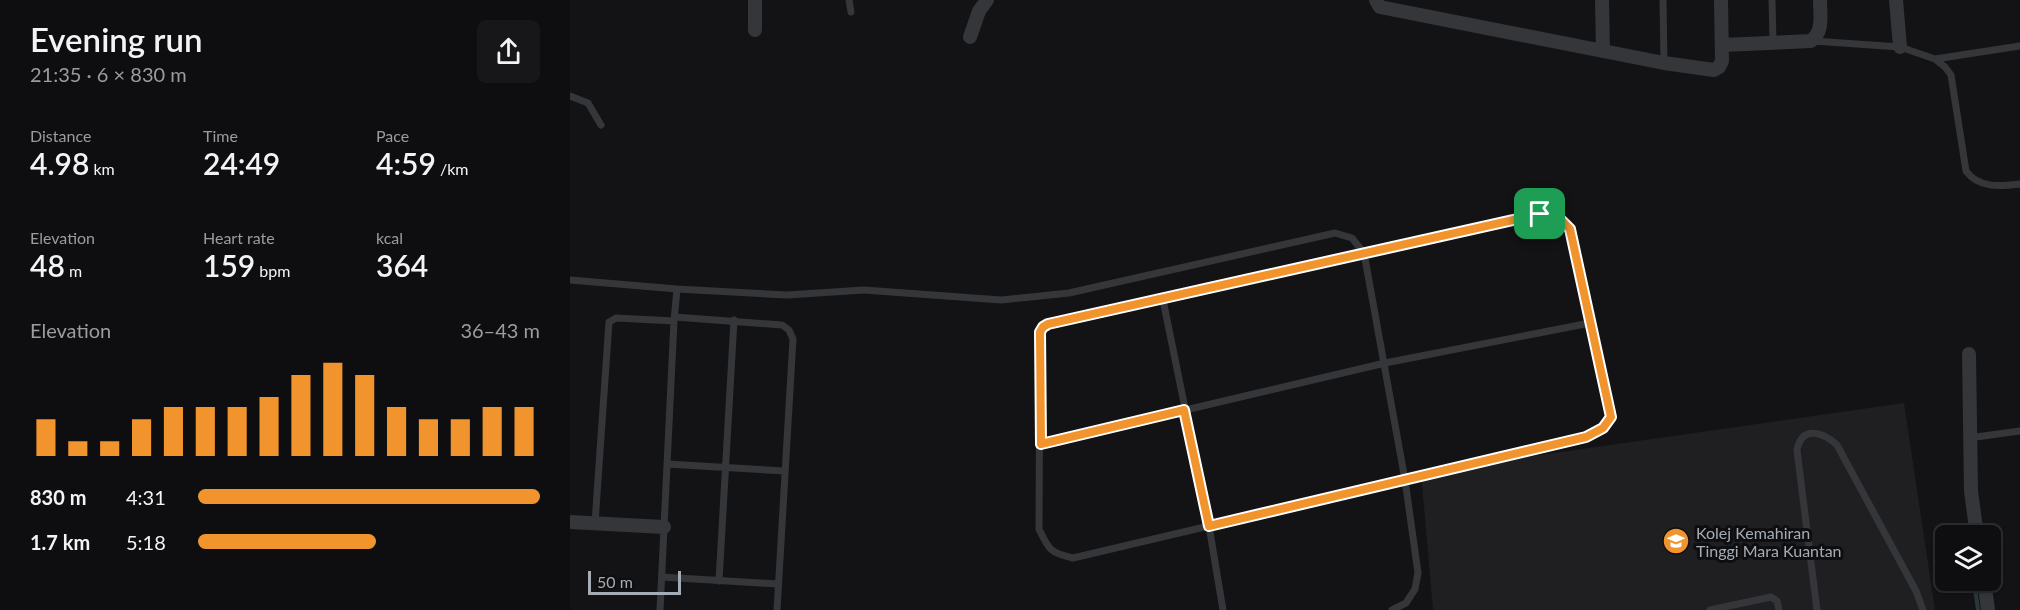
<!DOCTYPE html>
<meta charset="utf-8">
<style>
body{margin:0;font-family:Lato,sans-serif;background:#171719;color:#f1f3f6;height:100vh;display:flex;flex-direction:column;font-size:22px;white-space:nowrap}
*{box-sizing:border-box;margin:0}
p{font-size:20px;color:#9b9c9f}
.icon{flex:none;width:33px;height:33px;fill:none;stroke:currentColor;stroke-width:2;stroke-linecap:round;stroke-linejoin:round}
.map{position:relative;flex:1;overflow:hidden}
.drawer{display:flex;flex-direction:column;background:#0e0e10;width:570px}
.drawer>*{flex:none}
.fabs{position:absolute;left:1365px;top:525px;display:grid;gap:12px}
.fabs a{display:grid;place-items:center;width:66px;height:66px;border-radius:9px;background:#0e0e10;box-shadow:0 2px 4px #0004,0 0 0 2px #2e2e30;font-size:30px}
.scale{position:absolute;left:18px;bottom:15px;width:93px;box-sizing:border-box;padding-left:6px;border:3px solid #a4acb5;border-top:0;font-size:16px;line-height:21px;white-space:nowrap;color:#a4acb5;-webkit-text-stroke:4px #0e0e10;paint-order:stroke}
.pin{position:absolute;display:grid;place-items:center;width:51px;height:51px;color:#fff;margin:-26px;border-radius:12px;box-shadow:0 3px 9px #0006}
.round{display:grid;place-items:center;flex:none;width:63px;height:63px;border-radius:9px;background:#171719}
.headline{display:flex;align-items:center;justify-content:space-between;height:102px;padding:0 30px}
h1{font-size:33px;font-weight:600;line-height:45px}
.figures{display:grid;grid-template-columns:repeat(3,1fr);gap:9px;height:102px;padding:6px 30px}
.figures div{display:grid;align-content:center}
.figures b{font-size:30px;font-weight:600}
.figures small{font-size:16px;font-weight:400}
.figures p{font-size:16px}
.chart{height:168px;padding:12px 30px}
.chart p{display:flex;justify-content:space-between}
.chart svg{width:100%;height:108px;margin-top:6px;stroke:#f1942e;stroke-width:6}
ul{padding:0 30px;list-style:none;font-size:20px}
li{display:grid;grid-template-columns:96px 72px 1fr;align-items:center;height:45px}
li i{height:15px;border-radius:8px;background:#f1942e}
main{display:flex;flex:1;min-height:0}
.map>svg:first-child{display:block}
</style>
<main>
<section class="drawer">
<div class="headline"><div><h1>Evening run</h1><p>21:35 · 6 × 830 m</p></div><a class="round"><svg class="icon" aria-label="share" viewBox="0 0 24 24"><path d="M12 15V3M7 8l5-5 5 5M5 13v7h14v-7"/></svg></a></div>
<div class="figures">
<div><p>Distance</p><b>4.98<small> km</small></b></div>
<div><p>Time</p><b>24:49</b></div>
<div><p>Pace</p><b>4:59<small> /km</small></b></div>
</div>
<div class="figures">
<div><p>Elevation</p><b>48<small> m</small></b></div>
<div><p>Heart rate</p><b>159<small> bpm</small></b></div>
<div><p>kcal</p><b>364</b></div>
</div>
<div class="chart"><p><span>Elevation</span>36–43 m</p>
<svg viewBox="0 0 160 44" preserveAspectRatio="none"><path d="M5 44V29M15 44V38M25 44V38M35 44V29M45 44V24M55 44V24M65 44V24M75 44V20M85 44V11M95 44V6M105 44V11M115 44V24M125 44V29M135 44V29M145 44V24M155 44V24"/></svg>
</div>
<ul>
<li><b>830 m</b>4:31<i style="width:100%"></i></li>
<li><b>1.7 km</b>5:18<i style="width:52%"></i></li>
</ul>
</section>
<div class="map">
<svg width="1450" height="610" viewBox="0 0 1450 610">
<rect width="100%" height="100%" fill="#131315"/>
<path fill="#1f1f22" d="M1334,403L1365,610H863L851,472Z"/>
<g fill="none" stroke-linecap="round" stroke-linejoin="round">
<path stroke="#2b363a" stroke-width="4" d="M1404,580L1408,610"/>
<path stroke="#34363a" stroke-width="7" d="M279,0L281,12
M1093,0L1094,63
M1202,0L1203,42
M1243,41L1330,47L1365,59L1375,67L1381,75L1396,171C1409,189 1431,186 1450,184
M1365,59L1450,46
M0,96L18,103L31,125
M970,214L990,219L1000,229L1041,417L1033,427L1016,437L503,558C480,553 479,550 469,529L470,332L473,327L478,324Z
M0,280L107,289L217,295L294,290L431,300L499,293L765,233L782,238L794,253L835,480L848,573L845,589L836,603L822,610
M593,300L639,526L653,610
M105,317L212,325L219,330L223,339L207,610
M1399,438L1450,431
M471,444L815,363L1020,323
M97,464L215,471
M25,523L39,322L46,318L104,321
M92,577L208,584
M149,581L164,320
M90,610L104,321L107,289
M1140,610L1201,597L1207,601L1209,610
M1247,610L1227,450C1232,425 1253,432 1267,445L1346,591L1353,610"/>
<path stroke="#34363a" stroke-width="14" d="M185,0V30
M806,0L810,7L1094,63L1144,70L1149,67L1152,61L1151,0
M1032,0L1033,51
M1326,0L1330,47
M400,37L409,11L417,0
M1152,45L1241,41C1254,31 1250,16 1250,0
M1399,354L1401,491L1407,536
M0,522L94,527
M1414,580L1418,610"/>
</g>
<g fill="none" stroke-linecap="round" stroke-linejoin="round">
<defs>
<path id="route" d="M970,214L990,219L1000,229L1041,417L1033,428L1016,437L639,526L614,410L471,444L470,332L473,327L478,324Z"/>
</defs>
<use href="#route" stroke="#fff" stroke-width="12"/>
<use href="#route" stroke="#f1942e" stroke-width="8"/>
</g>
<defs>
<symbol id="university-disc" viewBox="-11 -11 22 22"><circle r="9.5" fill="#f1942e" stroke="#0e0e10"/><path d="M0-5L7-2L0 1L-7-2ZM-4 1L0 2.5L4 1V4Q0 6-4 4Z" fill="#fff"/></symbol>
</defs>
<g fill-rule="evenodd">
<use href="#university-disc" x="1091" y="526" width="30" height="30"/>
</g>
<g text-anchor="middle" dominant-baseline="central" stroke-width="6" stroke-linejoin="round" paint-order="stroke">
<g font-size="16" fill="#a4acb5" stroke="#0e0e10" text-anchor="start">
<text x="1126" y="532">Kolej Kemahiran<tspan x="1126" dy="18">Tinggi Mara Kuantan</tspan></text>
</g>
</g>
</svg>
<div class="fabs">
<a><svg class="icon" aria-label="layers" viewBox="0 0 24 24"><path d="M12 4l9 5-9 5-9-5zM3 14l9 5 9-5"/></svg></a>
</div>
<div class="scale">50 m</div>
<div class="pin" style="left:970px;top:214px;background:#1e9e55"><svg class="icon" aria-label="arrive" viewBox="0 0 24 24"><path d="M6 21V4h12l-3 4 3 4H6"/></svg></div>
</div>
</main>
